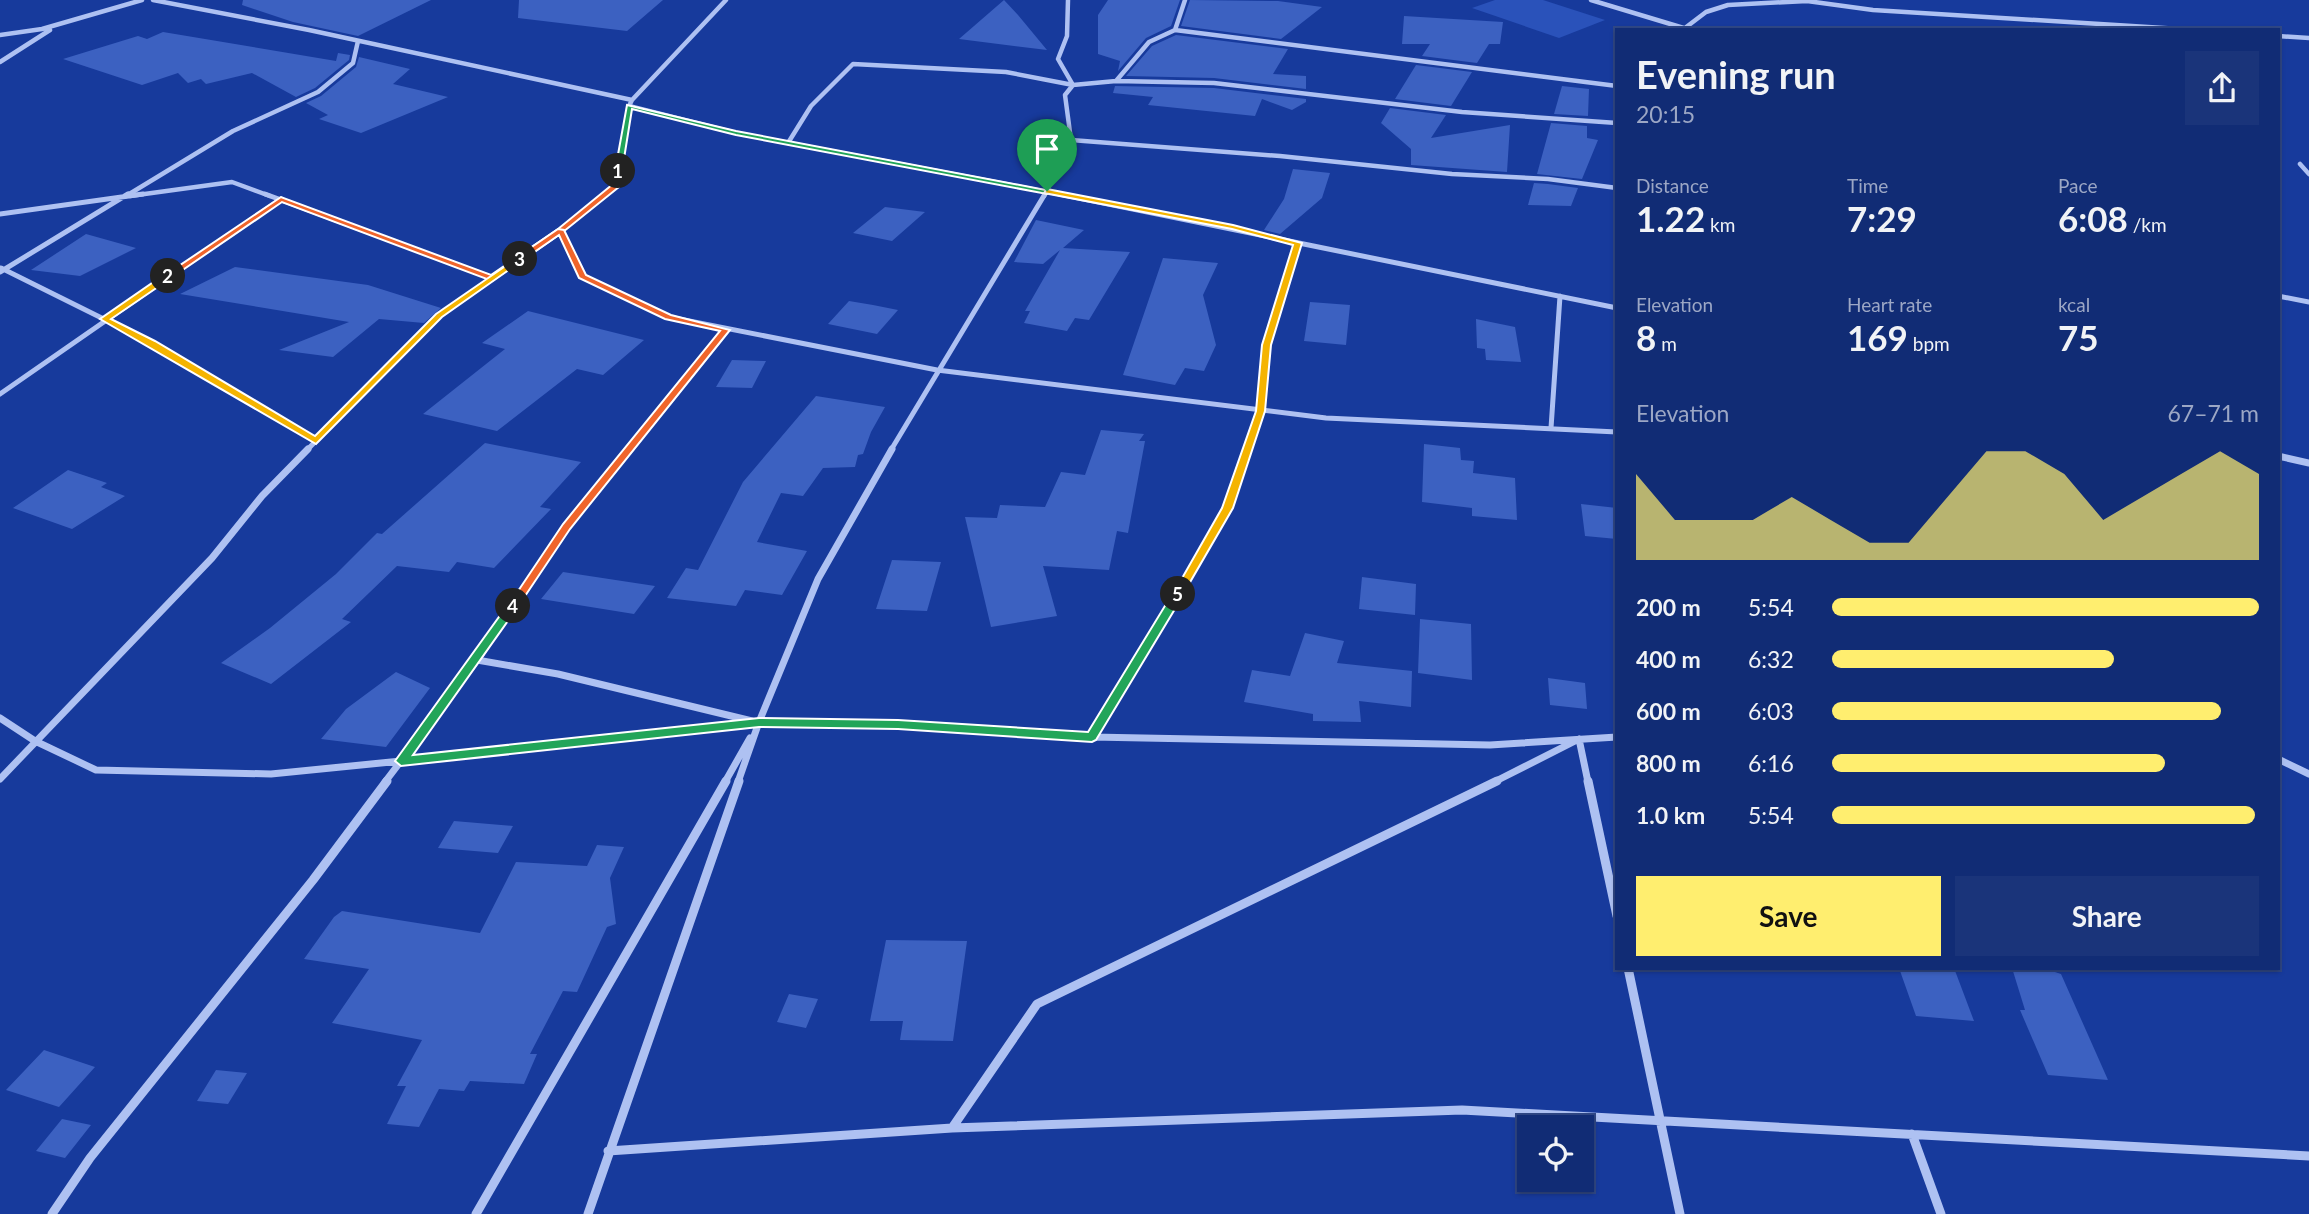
<!DOCTYPE html>
<meta charset="utf-8">
<style>
body{margin:0;font-family:Lato,sans-serif;background:#1a347a;color:#f1f3f6;height:100vh;display:flex;flex-direction:column;font-size:26px;white-space:nowrap}
*{box-sizing:border-box;margin:0}
p{font-size:23px;color:#9ca7c5}
.icon{flex:none;width:38px;height:38px;fill:none;stroke:currentColor;stroke-width:2;stroke-linecap:round;stroke-linejoin:round}
.map{position:relative;flex:1;overflow:hidden}
.sheet{position:absolute;left:1615px;top:28px;width:665px;height:942px;display:flex;flex-direction:column;background:#112c75;border-radius:0px;box-shadow:0 2px 5px #0004,0 0 0 2px #304887}
.sheet>*{flex:none}
.fabs{position:absolute;left:1517px;top:1115px;display:grid;gap:14px}
.fabs a{display:grid;place-items:center;width:77px;height:77px;border-radius:0px;background:#112c75;box-shadow:0 2px 5px #0004,0 0 0 2px #304887;font-size:35px}
.pin{position:absolute;display:grid;place-items:center;width:60px;height:60px;color:#fff;margin:-72px -30px;border-radius:50% 50% 50% 0;rotate:-45deg;box-shadow:0 0 7px #0007}
.pin .icon{rotate:45deg}
.km{position:absolute;width:35px;height:35px;margin:-18px;border-radius:50%;background:#222;color:#fff;font-size:19px;line-height:35px;text-align:center}
.round{display:grid;place-items:center;flex:none;width:74px;height:74px;border-radius:0px;background:#1a347a}
.summary{display:flex;align-items:center;justify-content:space-between;height:119px;padding:0 21px}
h1{font-size:38px;font-weight:700;line-height:52px}
.metrics{display:grid;grid-template-columns:repeat(3,1fr);gap:10px;height:119px;padding:7px 21px}
.metrics div{display:grid;align-content:center}
.metrics b{font-size:35px;font-weight:700}
.metrics small{font-size:19px;font-weight:400}
.metrics p{font-size:19px}
.chart{height:196px;padding:14px 21px}
.chart p{display:flex;justify-content:space-between}
.chart svg{width:100%;height:126px;margin-top:7px;fill:#ffee6f;opacity:.7}
.button{display:flex;gap:14px;margin-top:auto;padding:14px 21px}
.button a{flex:1;height:80px;border-radius:0px;background:#ffee6f;color:#111;font-size:28px;font-weight:700;line-height:80px;text-align:center}
.button a+a{background:#1a347a;color:#f1f3f6}
ul{padding:0 21px;list-style:none;font-size:23px}
li{display:grid;grid-template-columns:112px 84px 1fr;align-items:center;height:52px}
li i{height:18px;border-radius:9px;background:#ffee6f}
.map>svg:first-child{display:block}
</style>
<div class="map">
<svg width="2309" height="1214" viewBox="0 0 2309 1214">
<rect width="100%" height="100%" fill="#173a9c"/>
<path fill="#2a52ba" d="M1495,0H1543L1605,20L1559,38L1472,8Z"/>
<path fill="#3c61c1" d="M243,0H431L358,36L293,22L242,5Z
M519,0H663L627,31L518,18Z
M1004,0L1018,15L1047,50L959,39Z
M1108,0H1180L1171,26L1146,38L1118,71L1120,61L1098,54V15Z
M1190,0L1278,1L1322,7L1281,39L1181,26Z
M1404,16L1503,22L1500,44H1489L1477,63L1422,56L1430,44H1402Z
M163,32L336,61L338,53L350,55L349,60L315,88L296,97L252,73L206,84L201,79L188,83L178,73L142,85L63,59L138,36L147,39Z
M1176,35L1288,49L1273,74L1306,76V89L1214,78L1126,76L1152,46Z
M359,57L410,69L393,84L448,97L361,133L319,119L328,115L306,103L321,96L356,67Z
M1416,65L1472,72L1451,106L1395,99Z
M1115,86L1214,88L1306,99V102L1292,110L1262,99L1255,116L1148,105L1153,97L1113,93Z
M1562,86L1589,89L1588,116L1554,114Z
M1390,108L1446,115L1431,138L1510,125L1507,172L1411,165V149L1381,123Z
M1551,123L1587,126V138L1598,140L1582,179L1537,174Z
M1293,169L1330,173L1322,198L1280,234L1264,230L1284,199Z
M1534,183L1548,184L1578,188L1571,206L1528,205Z
M885,207L925,212L892,241L853,233Z
M1036,220L1084,230L1063,248L1130,252L1089,320L1075,318L1067,331L1024,323L1030,311H1025L1060,250L1043,264L1014,262Z
M86,234L136,248L80,276L31,270Z
M1163,258L1218,263L1203,295L1216,345L1204,371L1185,368L1175,385L1123,375Z
M235,267L368,285L441,308L424,323L379,319L333,357L279,350L349,322L180,294Z
M849,301L873,305L898,310L877,334L828,324Z
M1310,302L1350,305L1346,345L1304,341Z
M528,311L644,340L603,375L577,369L497,431L423,414L505,349L482,343Z
M1476,319L1515,327L1521,362L1486,360L1485,349L1477,348Z
M732,360L766,361L752,388L716,387Z
M816,396L885,407L871,432L863,454L858,455L855,467L823,468L803,496L781,493L757,542L807,551L782,595L745,590L736,606L667,598L686,568L698,570L743,482Z
M1101,430L1144,434L1139,441H1145L1128,533L1117,531L1109,570L1043,566L1057,616L991,627L965,517L997,518L1000,505L1045,507L1061,472L1085,475Z
M485,443L581,462L540,507L551,509L494,568L457,562L449,572L397,566L342,619L351,622L271,684L221,663L270,628L336,574L377,533L382,534Z
M1424,444L1460,448L1461,460L1474,461L1473,473L1515,478L1517,520L1472,516V508L1422,502Z
M68,470L107,483L101,487L125,496L72,529L13,508Z
M1581,504L1617,508V539L1585,536Z
M892,560L941,562L927,611L876,609Z
M563,572L655,586L634,614L541,599Z
M1362,577L1416,584L1415,615L1359,609Z
M1420,619L1471,624L1472,680L1418,673Z
M1305,633L1344,641L1337,663L1412,671L1411,707L1359,701L1361,722L1313,721V714L1244,702L1252,670L1290,676Z
M396,672L430,688L386,747L321,739L346,709Z
M1548,678L1585,683L1587,709L1550,705Z
M454,821L513,826L498,853L438,848Z
M597,845L624,847L610,878L616,924L607,927L577,992L563,991L530,1054H537L524,1084L470,1081L464,1091L439,1089L419,1127L387,1124L406,1086H397L422,1040L332,1023L369,969L304,959L334,917L342,911L480,933L516,862L587,866Z
M886,940L967,941L953,1041L900,1040L903,1021H870Z
M1899,968H1954L1974,1021L1916,1016Z
M2012,968H2043L2061,974L2108,1080L2048,1075L2020,1010H2025Z
M789,994L818,999L806,1028L777,1022Z
M44,1050L95,1067L59,1107L6,1090Z
M216,1070L247,1073L228,1104L197,1101Z
M62,1119L91,1125L65,1158L36,1151Z"/>
<g fill="none" stroke-linecap="round" stroke-linejoin="round">
<path stroke="#aec1f2" stroke-width="4.5" d="M153,0L309,30L632,100L629,106L736,133L1069,196
M1591,0L1687,29
M1685,28L1706,12L1728,5L1807,1L1873,10L2196,30
M1175,30L1185,0
M0,35L42,29L142,0
M2278,36L2309,38
M0,62L50,30
M1116,81L1214,83L1462,112L1617,123
M632,100L726,0
M1071,140L1280,156L1452,174L1548,179L1617,188
M788,143L811,106L853,64L1006,72L1073,85L1058,59L1067,36L1068,0
M2300,164L2309,174
M126,196L233,131L318,92L353,63L358,41
M130,196L232,182L270,196
M603,196L616,185L629,106
M1044,196L1071,140L1065,95L1073,85L1116,81L1149,42L1175,30L1617,86"/>
<path stroke="#aec1f2" stroke-width="5" d="M265,194L492,278
M1059,194L1617,308
M0,214L143,194
M561,230L582,277L669,317L937,370L1326,418L1617,432
M1,268L152,343L316,441
M0,272L128,194
M2278,296L2309,302
M0,394L281,199
M1551,428L1560,296
M307,450L439,316L561,230L605,194
M628,450L725,330
M891,450L1045,194
M1247,450L1260,411L1266,345L1298,243"/>
<path stroke="#aec1f2" stroke-width="7" d="M629,449L567,526L477,660L558,674L752,721
M2278,456L2309,463
M0,718L35,741L96,770L271,774L401,761L477,660
M1092,737L1227,508L1247,449
M2278,759L2309,774
M0,779L212,558L262,496L308,449
M385,782L401,761L759,722L898,724L1092,737L1490,745L1617,737
M725,782L750,738
M738,782L759,722L818,579L892,449
M1494,782L1579,739L1588,782"/>
<path stroke="#aec1f2" stroke-width="9" d="M1588,781L1617,916
M1628,968L1680,1214
M952,1128L1037,1004L1497,781
M1912,1134L1941,1214
M608,1151L952,1128L1462,1110L2309,1156
M52,1214L90,1158L313,880L387,781
M476,1214L726,781
M588,1214L739,781"/>
</g>
<path fill="#22a559" stroke="#fff" stroke-width="2" d="M627,105L736,131L1051,191L1047,194L736,135L632,109L622,171L618,173L615,171Z"/>
<path fill="#f0652b" stroke="#fff" stroke-width="2" d="M618,169L622,171L619,187L563,232L492,281L282,202L171,278L164,276L281,197L491,275L558,229L613,184L615,171Z"/>
<path fill="#f5b400" stroke="#fff" stroke-width="2" d="M520,256L523,260L442,317L316,444L100,319L165,274H171V278L111,319L155,341L315,436L436,314Z"/>
<path fill="#f0652b" stroke="#fff" stroke-width="2" d="M558,229L564,230L586,275L671,315L730,330L570,529L517,608L513,610L508,606L563,524L720,331L665,319L579,278L559,235L523,260H517V257Z"/>
<path fill="#22a559" stroke="#fff" stroke-width="2" d="M1178,590L1184,594L1096,740L1092,742L898,729L759,727L401,766L395,761L509,603H517V608L413,755L759,718L898,720L1088,732L1174,591Z"/>
<path fill="#f5b400" stroke="#fff" stroke-width="2" d="M1047,189L1233,225L1302,243L1271,345L1265,411L1233,508L1182,596L1173,594L1222,508L1256,411L1262,345L1293,245L1232,229L1044,193Z"/>
</svg>
<div class="fabs">
<a><svg class="icon" aria-label="locate" viewBox="0 0 24 24"><circle cx="12" cy="12" r="6"/><path d="M12 2v4M12 18v4M2 12h4M18 12h4"/></svg></a>
</div>
<div class="pin" style="left:1047px;top:191px;background:#1e9e55"><svg class="icon" aria-label="arrive" viewBox="0 0 24 24"><path d="M6 21V4h12l-3 4 3 4H6"/></svg></div>
<b class="km" style="left:618px;top:171px">1</b>
<b class="km" style="left:168px;top:276px">2</b>
<b class="km" style="left:520px;top:259px">3</b>
<b class="km" style="left:513px;top:606px">4</b>
<b class="km" style="left:1178px;top:594px">5</b>
<section class="sheet">
<div class="summary"><div><h1>Evening run</h1><p>20:15</p></div><a class="round"><svg class="icon" aria-label="share" viewBox="0 0 24 24"><path d="M12 15V3M7 8l5-5 5 5M5 13v7h14v-7"/></svg></a></div>
<div class="metrics">
<div><p>Distance</p><b>1.22<small> km</small></b></div>
<div><p>Time</p><b>7:29</b></div>
<div><p>Pace</p><b>6:08<small> /km</small></b></div>
</div>
<div class="metrics">
<div><p>Elevation</p><b>8<small> m</small></b></div>
<div><p>Heart rate</p><b>169<small> bpm</small></b></div>
<div><p>kcal</p><b>75</b></div>
</div>
<div class="chart"><p><span>Elevation</span>67–71 m</p>
<svg viewBox="0 0 160 44" preserveAspectRatio="none"><path d="M0 44V14L10 30L20 30L30 30L40 22L50 30L60 38L70 38L80 22L90 6L100 6L110 14L120 30L130 22L140 14L150 6L160 14V44z"/></svg>
</div>
<ul>
<li><b>200 m</b>5:54<i style="width:100%"></i></li>
<li><b>400 m</b>6:32<i style="width:66%"></i></li>
<li><b>600 m</b>6:03<i style="width:91%"></i></li>
<li><b>800 m</b>6:16<i style="width:78%"></i></li>
<li><b>1.0 km</b>5:54<i style="width:99%"></i></li>
</ul>
<div class="button"><a>Save</a><a>Share</a></div>
</section>
</div>
